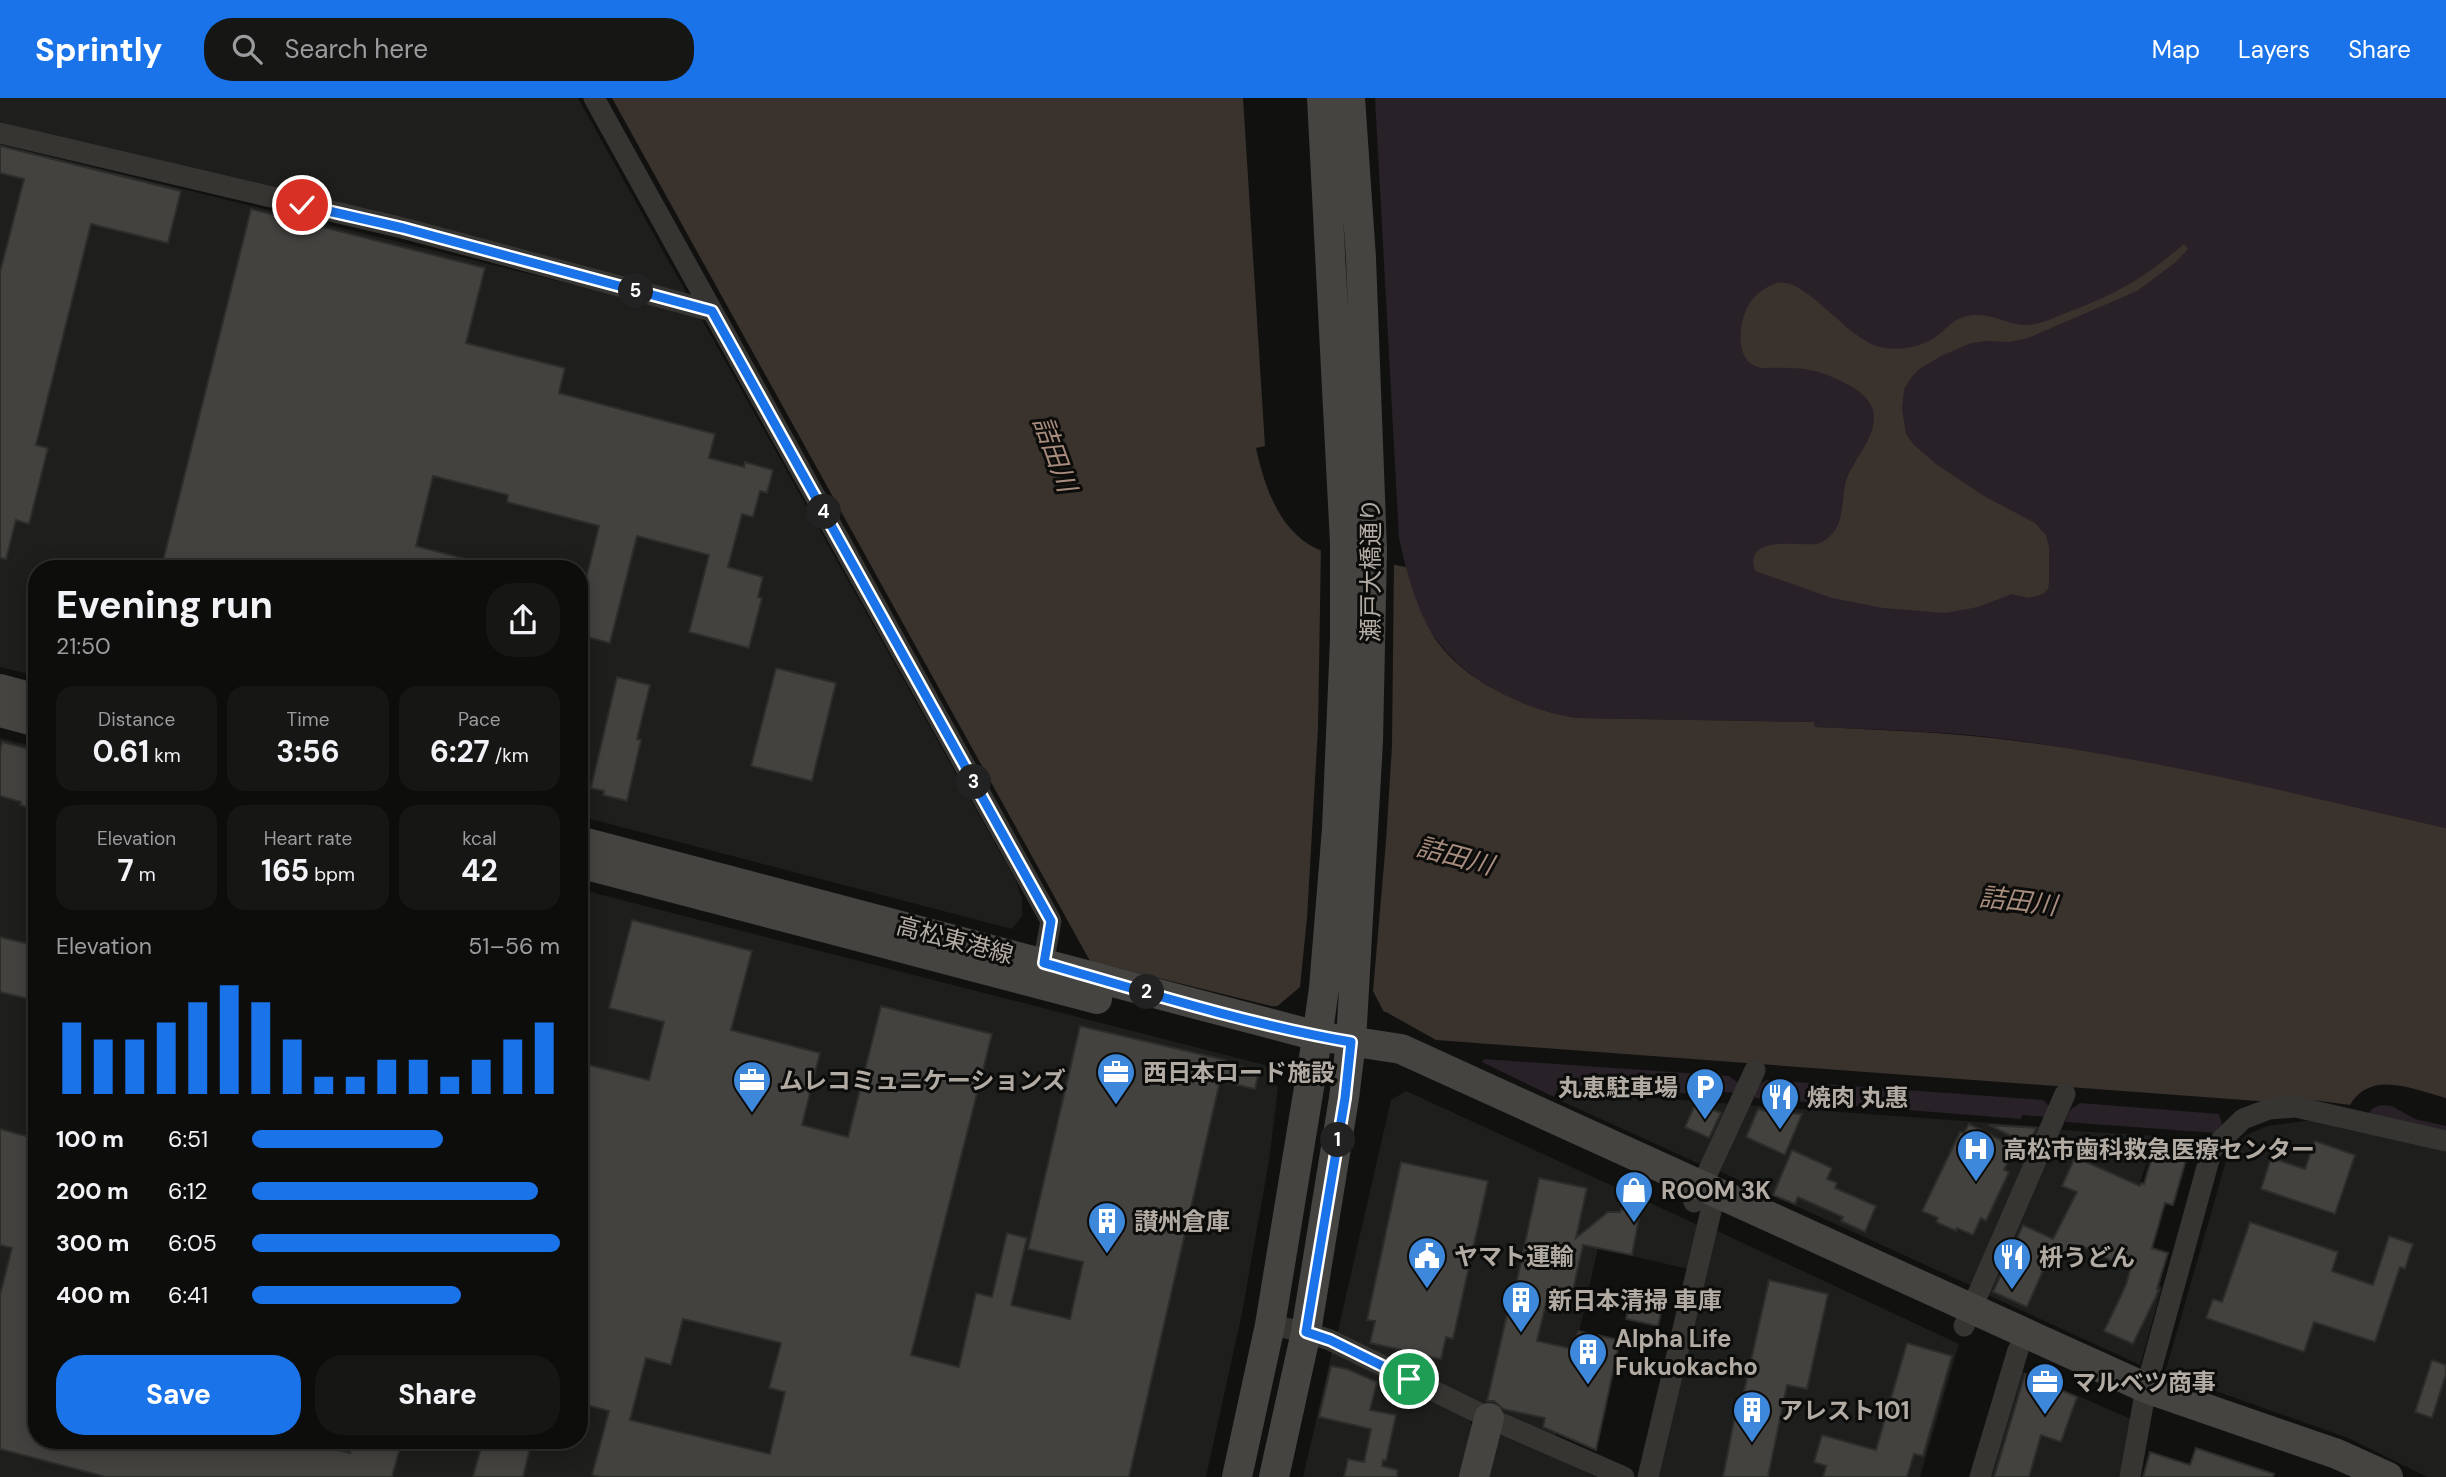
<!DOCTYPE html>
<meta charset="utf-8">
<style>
body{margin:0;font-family:"DM Sans","Noto Sans JP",sans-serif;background:#161615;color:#f1f3f6;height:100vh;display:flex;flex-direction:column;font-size:26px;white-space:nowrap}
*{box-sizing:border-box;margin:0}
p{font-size:23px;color:#9a9c9d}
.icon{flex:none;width:38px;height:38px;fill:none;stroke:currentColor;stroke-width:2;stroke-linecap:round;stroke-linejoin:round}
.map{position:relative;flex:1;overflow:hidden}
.drawer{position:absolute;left:28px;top:462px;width:560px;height:889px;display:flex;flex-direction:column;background:#0d0d0c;border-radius:28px;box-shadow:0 4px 18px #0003,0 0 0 2px #2d2d2d}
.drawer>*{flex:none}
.pin{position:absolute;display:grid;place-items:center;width:60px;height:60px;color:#fff;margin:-30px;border:4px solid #fff;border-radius:50%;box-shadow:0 2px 7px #0007}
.km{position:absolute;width:35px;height:35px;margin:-18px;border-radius:50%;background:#222;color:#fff;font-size:19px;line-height:35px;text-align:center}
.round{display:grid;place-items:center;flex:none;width:74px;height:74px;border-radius:28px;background:#161615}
.overview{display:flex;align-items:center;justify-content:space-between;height:119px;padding:0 28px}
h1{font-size:38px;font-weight:700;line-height:52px}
.figures{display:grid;grid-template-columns:repeat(3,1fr);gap:10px;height:119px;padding:7px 28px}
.figures div{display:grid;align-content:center;border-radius:18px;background:#161615;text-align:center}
.figures b{font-size:30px;font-weight:700}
.figures small{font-size:19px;font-weight:400}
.figures p{font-size:19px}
.chart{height:196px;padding:14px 28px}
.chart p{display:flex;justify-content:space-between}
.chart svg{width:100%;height:126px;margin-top:7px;stroke:#1a73e8;stroke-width:6}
.primary-button{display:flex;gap:14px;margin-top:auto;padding:14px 28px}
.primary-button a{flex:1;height:80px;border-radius:28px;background:#1a73e8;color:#fff;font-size:28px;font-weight:700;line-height:80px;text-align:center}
.primary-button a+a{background:#161615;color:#f1f3f6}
ul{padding:0 28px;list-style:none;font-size:23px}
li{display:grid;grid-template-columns:112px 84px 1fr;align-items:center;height:52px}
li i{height:18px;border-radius:9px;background:#1a73e8}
header{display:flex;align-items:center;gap:42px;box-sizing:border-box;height:98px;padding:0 35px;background:#1a73e8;color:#fff}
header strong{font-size:33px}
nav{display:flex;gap:38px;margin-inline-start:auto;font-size:24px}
.search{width:490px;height:63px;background:#161615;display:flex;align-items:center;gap:18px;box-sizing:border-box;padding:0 24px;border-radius:28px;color:#9a9c9d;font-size:26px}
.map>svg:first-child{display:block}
</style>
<header>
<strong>Sprintly</strong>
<div class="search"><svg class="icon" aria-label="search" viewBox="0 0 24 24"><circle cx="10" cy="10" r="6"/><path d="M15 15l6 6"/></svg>Search here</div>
<nav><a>Map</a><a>Layers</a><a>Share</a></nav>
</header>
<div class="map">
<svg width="2446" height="1379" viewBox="0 0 2446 1379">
<rect width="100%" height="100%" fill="#111110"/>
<path fill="#1e1e1c" d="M0,0H578L688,198L0,24Z
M0,46L700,218L1016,783L1022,801V818L1012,831L579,718V471H37V578L0,569Z
M0,640L37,649V1342H579V791L1265,967L1278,990L1269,1063L1242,1215L1206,1379H0Z
M1406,993L1698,1127L1688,1171L1598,1150L1555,1341L1337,1237L1391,1002Z
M1563,993L1733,1006L1706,1069L1559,1002Z
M1745,1007L2046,1029L1974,1189L1719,1073Z
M2311,1022L2446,1053V1379H2427L2348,1340L2165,1275L2228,1056L2247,1037L2267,1028Z
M2061,1032L2157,1038L2110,1164L2162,1189L2140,1267L1986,1196Z
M1713,1131L1959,1246L1920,1379H1657Z
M1332,1254L1468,1318L1473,1331L1462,1379H1303Z
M2019,1272L2133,1322L2122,1379H1988Z
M1505,1336L1597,1379H1485L1494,1340Z"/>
<path fill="#282128" d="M1375,0H2446V730C2305,698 2164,664 2021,643C1952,633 1884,632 1815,629L1814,624L1580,620C1524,613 1466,584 1433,537C1413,509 1407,472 1399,440Z
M1484,961L1729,978L1738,985L1737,995L1707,993V997L1560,986L1554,999L1482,964Z
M1767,982L2043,1002L2050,1009L2049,1019L2022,1017L2021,1021L1755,1000L1754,995L1761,985Z
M2080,1005L2219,1016L2222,1026L2216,1035L2065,1024L2070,1012Z
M2381,1007L2392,1008L2415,1021L2446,1028V1036L2367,1017L2373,1010Z"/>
<path fill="#3a322d" d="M612,0H1243L1265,348L1256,350C1265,391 1281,439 1325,454C1348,462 1382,464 1406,469C1412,491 1419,513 1431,534C1458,581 1528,614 1580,620L1814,624L1815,629C1883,632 1950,634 2017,643C2162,662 2304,698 2446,730V1000C2414,992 2371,971 2350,1007L2305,1001L2271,1004L1436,942L1386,914L1271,908L1090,863Z
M2184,146L2188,151L2176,164L2137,193L2028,240L2010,244L1987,243L1971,245L1941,258L1918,272L1911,280L1904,291L1902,311L1906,336L1914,347L1936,366L1984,398L2035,425L2046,437L2049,449V484L2048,491L2043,496L2029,500L2012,496L1978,509L1945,515L1883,510L1832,500L1755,473C1743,436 1799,448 1816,446C1821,445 1826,442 1830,438C1845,425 1841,401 1846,383C1853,362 1874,342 1874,319C1874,307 1864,296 1854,290C1818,269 1801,269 1762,270C1734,266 1738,227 1748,208C1753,198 1766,188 1777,185C1804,178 1845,238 1877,248C1896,254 1922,250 1938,237C1946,231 1953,222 1963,219C1985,211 2004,226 2025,227C2039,227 2053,220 2066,215C2116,196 2143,181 2184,146Z"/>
<path fill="#111110" d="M1321,448L1326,451L1394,463L1392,648L1386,743L1373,893L1386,918L1274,911L1300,889L1307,820L1318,630Z"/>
<path fill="#44423f" stroke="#2d2d2a" stroke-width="2" fill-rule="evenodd" d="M0,48L181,93L168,145L91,126L36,347L48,350L29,426L16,422L6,461L0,460V174L24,81L0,75Z
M251,111L485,170L466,245L565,270L559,295L715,336L709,360L744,369L745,364L773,372L767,395L760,393L753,419L742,416L728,469L763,479L758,499L762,500L749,550L689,534L709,457L637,438L610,545L579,537V509L599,428L507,404L508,397L433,378L416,448L481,465L480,471H161Z
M776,570L836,585L812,683L751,668Z
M617,579L650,587L637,641L641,642L627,703L603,697L604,693L591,690Z
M2,644L37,653V712L20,707L21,704L0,698V653Z
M632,822L752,853L731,932L820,955L802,1027L848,1039L881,908L992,936L911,1257L959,1269L976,1195L992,1199L1007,1135L1027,1140L1011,1207L1070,1221L1083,1164L1028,1151L1080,928L1225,962L1224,965L1259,973L1255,991L1220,983L1129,1379H601L592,1377L609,1313L579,1305V1005L589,967L649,982L664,924L609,910ZM683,1221L781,1245L769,1290L785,1294L770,1356L630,1322L646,1260L671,1267Z
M0,839L37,848V887L33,902L0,894Z
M1696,1004L1721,1015L1709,1040L1685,1029Z
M1758,1011L1770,1014L1802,1016L1785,1057L1746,1039Z
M1969,1026L2015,1049L2004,1072L2009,1074L1986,1123L1981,1120L1973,1137L1957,1130L1956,1133L1936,1124L1938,1120L1922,1113L1960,1034L1964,1035Z
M1989,1027L2036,1030L2029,1047Z
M0,1031L37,1041V1342H300L350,1355L353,1342H402L392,1379H106L0,1351V1197L12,1150L0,1147Z
M2315,1043L2355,1057L2335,1116L2261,1091L2271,1060L2305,1071Z
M2156,1045L2188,1055L2173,1107L2165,1105L2152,1150L2168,1155L2157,1191L2159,1192L2133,1246L2104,1233L2126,1187L2130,1172L2082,1148L2075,1162L2061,1156L2053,1172L2045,1168L2027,1209L1993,1194L2023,1127L2053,1141L2077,1094L2062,1088L2075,1059L2140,1088L2141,1085L2144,1086Z
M1792,1052L1832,1070L1827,1081L1837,1085L1835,1090L1876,1108L1865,1134L1841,1123L1843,1119L1798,1099L1795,1106L1773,1097Z
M1401,1064L1488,1083L1453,1241L1446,1239L1441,1261L1424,1258L1422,1267L1404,1263L1406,1253L1370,1245L1375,1223L1367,1222Z
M1539,1080L1587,1090L1576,1140L1608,1114H1620L1621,1111L1640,1115L1632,1157L1583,1147L1570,1206L1547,1201L1537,1243L1574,1251L1578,1233L1620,1242L1596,1352L1543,1329L1545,1320L1503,1311L1494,1303H1487L1512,1195L1514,1196Z
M2250,1124L2338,1154L2332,1173L2373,1187L2389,1138L2413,1146L2405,1171L2400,1169L2375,1244L2314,1224L2304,1254L2206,1220L2213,1201L2222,1204Z
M1769,1182L1828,1196L1807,1291L1787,1287L1768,1379H1723L1739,1297L1743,1298Z
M1631,1198L1663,1205L1658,1228L1626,1221Z
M1907,1245L1952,1258L1923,1358L1914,1356L1907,1379H1823L1826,1368L1814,1364L1822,1337L1876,1352Z
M2432,1262L2446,1267V1276L2432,1320L2415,1314Z
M1331,1268L1347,1271L1377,1284L1370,1312L1396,1317L1386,1363L1383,1362L1382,1368L1398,1372L1397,1379H1344L1348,1361L1364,1364L1371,1331L1319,1319Z
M2025,1276L2077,1299L2061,1344L2041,1337L2029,1379H1994Z
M483,1342H532L523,1379H473Z
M2196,1350L2274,1376L2273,1379H2143L2150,1354L2190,1367Z"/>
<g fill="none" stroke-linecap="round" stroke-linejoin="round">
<path stroke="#363532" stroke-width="21" d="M594,0L1051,823L1041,877
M0,35L403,130L712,213
M1694,1104L1755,972
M1270,1227L1306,1234L1330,1242L1489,1320L1624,1379
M1964,1228L2065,996
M1648,1379L1711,1113
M1980,1379L2018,1252
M2130,1379L2146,1290L2212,1051L2243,1021L2269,1011L2296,1009L2446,1043"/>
<path stroke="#464440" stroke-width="30" d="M0,591L37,601
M0,614L37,624
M579,743L1317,938L1401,951L2146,1290L2337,1356L2388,1379
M579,765L1097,901
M1237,1379L1270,1227L1317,941L1324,890L1337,731L1345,541V445L1322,0
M1274,1379L1306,1234L1344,1000L1351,944L1368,643L1372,452L1361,160L1350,0
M1474,1379L1489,1320"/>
</g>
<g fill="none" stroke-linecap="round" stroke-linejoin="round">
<defs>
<path id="route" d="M302,107L403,130L712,213L1051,823L1044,865C1145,894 1247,926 1351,944L1345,1000L1306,1234L1330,1242L1409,1281"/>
</defs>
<use href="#route" stroke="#fff" stroke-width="14"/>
<use href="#route" stroke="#1a73e8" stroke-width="9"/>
</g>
<defs>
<symbol id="office-pin" viewBox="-11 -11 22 30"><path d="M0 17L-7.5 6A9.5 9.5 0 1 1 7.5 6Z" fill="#3e88dc" stroke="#0c0c0b"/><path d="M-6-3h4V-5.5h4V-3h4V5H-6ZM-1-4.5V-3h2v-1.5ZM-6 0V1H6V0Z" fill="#fff"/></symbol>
<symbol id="parking-pin" viewBox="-11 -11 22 30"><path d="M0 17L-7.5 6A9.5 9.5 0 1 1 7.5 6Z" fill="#3e88dc" stroke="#0c0c0b"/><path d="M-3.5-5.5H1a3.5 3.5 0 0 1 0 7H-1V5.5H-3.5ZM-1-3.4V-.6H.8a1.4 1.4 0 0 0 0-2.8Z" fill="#fff"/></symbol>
<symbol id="restaurant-pin" viewBox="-11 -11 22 30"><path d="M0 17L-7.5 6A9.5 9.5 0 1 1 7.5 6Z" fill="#3e88dc" stroke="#0c0c0b"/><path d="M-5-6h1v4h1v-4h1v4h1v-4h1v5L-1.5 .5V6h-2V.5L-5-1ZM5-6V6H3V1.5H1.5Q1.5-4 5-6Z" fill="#fff"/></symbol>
<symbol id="hospital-pin" viewBox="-11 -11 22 30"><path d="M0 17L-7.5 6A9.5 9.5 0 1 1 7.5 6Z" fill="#3e88dc" stroke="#0c0c0b"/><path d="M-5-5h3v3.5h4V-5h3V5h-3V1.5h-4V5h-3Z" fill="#fff"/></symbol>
<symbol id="shop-pin" viewBox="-11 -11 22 30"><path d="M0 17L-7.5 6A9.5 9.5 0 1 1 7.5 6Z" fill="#3e88dc" stroke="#0c0c0b"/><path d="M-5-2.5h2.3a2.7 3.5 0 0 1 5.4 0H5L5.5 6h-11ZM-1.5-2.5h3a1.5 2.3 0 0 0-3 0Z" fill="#fff"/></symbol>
<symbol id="building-pin" viewBox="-11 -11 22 30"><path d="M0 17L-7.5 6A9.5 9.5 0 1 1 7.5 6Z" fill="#3e88dc" stroke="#0c0c0b"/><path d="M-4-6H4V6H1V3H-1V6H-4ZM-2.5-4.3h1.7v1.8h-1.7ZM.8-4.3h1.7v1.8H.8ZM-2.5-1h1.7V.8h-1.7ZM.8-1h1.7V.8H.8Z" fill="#fff"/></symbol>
<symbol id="civic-pin" viewBox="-11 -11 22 30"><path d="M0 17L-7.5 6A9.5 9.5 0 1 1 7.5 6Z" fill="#3e88dc" stroke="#0c0c0b"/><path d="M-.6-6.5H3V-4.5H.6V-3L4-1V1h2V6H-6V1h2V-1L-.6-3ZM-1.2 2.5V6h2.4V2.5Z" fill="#fff"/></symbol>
</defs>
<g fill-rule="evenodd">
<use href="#office-pin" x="1094" y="952" width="44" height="60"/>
<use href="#office-pin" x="730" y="960" width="44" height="60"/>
<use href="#parking-pin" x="1683" y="967" width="44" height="60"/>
<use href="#restaurant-pin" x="1758" y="977" width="44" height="60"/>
<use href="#hospital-pin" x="1954" y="1029" width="44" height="60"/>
<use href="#shop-pin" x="1612" y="1070" width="44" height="60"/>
<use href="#building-pin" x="1085" y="1101" width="44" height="60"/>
<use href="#civic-pin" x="1405" y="1136" width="44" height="60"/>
<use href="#restaurant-pin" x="1990" y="1137" width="44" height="60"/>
<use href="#building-pin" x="1499" y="1180" width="44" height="60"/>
<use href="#building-pin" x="1566" y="1232" width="44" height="60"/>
<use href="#office-pin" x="2023" y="1262" width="44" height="60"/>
<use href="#building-pin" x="1730" y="1290" width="44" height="60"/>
</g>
<g text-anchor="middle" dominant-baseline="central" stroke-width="6" stroke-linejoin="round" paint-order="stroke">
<g font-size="24" fill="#b1aba3" stroke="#0c0c0b">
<text transform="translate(1370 472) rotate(-90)">瀬戸大橋通り</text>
<text transform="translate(955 842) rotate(15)">高松東港線</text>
</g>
<g font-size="24" font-weight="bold" fill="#b1aba3" stroke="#0c0c0b" text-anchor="start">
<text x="1143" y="974">西日本ロード施設</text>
<text x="779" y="982">ムレコミュニケーションズ</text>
<text x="1678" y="989" text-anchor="end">丸恵駐車場</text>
<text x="1807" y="999">焼肉 丸惠</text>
<text x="2003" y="1051">高松市歯科救急医療センター</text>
<text x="1661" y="1092">ROOM 3K</text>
<text x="1134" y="1123">讃州倉庫</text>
<text x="1454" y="1158">ヤマト運輸</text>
<text x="2039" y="1159">枡うどん</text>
<text x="1548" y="1202">新日本清掃 車庫</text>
<text x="1615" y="1240">Alpha Life<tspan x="1615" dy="28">Fukuokacho</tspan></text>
<text x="2072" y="1284">マルベツ商事</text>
<text x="1779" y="1312">アレスト101</text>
</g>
<g font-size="26" font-style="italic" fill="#a88c7d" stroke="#0c0c0b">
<text transform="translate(1055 356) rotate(70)">詰田川</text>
<text transform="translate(1455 758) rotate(15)">詰田川</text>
<text transform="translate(2018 803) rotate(7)">詰田川</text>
</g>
</g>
</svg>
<div class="pin" style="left:1409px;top:1281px;background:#1e9e55"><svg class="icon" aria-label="arrive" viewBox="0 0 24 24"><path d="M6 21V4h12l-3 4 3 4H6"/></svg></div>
<div class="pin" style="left:302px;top:107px;background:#d93025"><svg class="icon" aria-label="check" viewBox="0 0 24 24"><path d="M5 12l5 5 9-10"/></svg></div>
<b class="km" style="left:1338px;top:1042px">1</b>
<b class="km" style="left:1147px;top:894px">2</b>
<b class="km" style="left:974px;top:684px">3</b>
<b class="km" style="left:824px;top:414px">4</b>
<b class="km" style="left:636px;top:193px">5</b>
<section class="drawer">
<div class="overview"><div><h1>Evening run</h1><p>21:50</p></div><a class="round"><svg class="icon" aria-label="share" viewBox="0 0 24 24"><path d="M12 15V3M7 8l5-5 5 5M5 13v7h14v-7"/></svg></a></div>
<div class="figures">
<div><p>Distance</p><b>0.61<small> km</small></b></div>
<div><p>Time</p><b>3:56</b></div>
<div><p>Pace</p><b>6:27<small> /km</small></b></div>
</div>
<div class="figures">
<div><p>Elevation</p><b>7<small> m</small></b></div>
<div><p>Heart rate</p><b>165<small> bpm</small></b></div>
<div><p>kcal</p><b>42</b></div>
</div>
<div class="chart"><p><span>Elevation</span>51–56 m</p>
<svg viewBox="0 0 160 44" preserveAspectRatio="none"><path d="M5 44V19M15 44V25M25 44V25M35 44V19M45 44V12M55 44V6M65 44V12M75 44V25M85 44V38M95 44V38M105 44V32M115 44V32M125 44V38M135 44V32M145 44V25M155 44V19"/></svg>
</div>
<ul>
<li><b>100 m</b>6:51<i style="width:62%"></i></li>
<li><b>200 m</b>6:12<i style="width:93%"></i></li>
<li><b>300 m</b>6:05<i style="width:100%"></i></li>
<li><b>400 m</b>6:41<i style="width:68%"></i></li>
</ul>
<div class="primary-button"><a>Save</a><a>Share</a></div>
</section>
</div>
